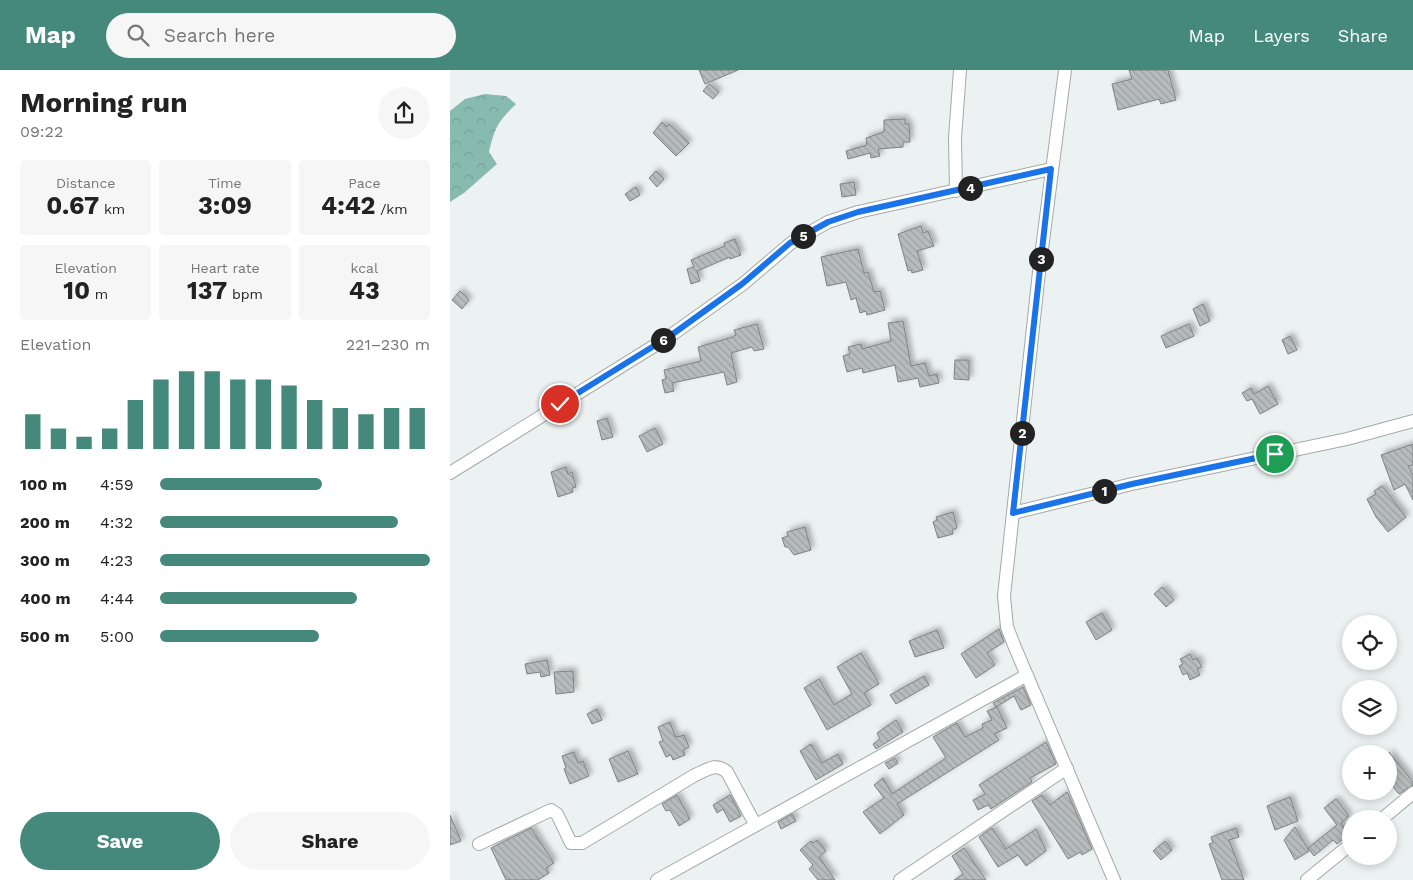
<!DOCTYPE html>
<meta charset="utf-8">
<style>
body{margin:0;font-family:"Work Sans",sans-serif;background:#f6f6f6;color:#222;height:100vh;display:flex;flex-direction:column;font-size:19px;white-space:nowrap}
*{box-sizing:border-box;margin:0}
p{font-size:16px;color:#767676}
.icon{flex:none;width:28px;height:28px;fill:none;stroke:currentColor;stroke-width:2;stroke-linecap:round;stroke-linejoin:round}
.map{position:relative;flex:1;overflow:hidden}
.sheet{display:flex;flex-direction:column;background:#fff;width:450px}
.sheet>*{flex:none}
.buttons{position:absolute;left:892px;top:545px;display:grid;gap:10px}
.buttons a{display:grid;place-items:center;width:55px;height:55px;border-radius:50%;background:#fff;box-shadow:0 2px 8px #0003;font-size:25px}
.pin{position:absolute;display:grid;place-items:center;width:42px;height:42px;color:#fff;margin:-21px;border:2px solid #fff;border-radius:50%;box-shadow:0 1px 5px #0007}
.km{position:absolute;width:25px;height:25px;margin:-12px;border-radius:50%;background:#222;color:#fff;font-size:14px;line-height:25px;text-align:center}
.round{display:grid;place-items:center;flex:none;width:52px;height:52px;border-radius:26px;background:#f6f6f6}
.head{display:flex;align-items:center;justify-content:space-between;height:85px;padding:0 20px}
h1{font-size:28px;font-weight:700;line-height:38px}
.stats{display:grid;grid-template-columns:repeat(3,1fr);gap:8px;height:85px;padding:5px 20px}
.stats div{display:grid;align-content:center;border-radius:5px;background:#f6f6f6;text-align:center}
.stats b{font-size:25px;font-weight:700}
.stats small{font-size:14px;font-weight:400}
.stats p{font-size:14px}
.chart{height:140px;padding:10px 20px}
.chart p{display:flex;justify-content:space-between}
.chart svg{width:100%;height:90px;margin-top:5px;stroke:#45897d;stroke-width:6}
.primary-button{display:flex;gap:10px;margin-top:auto;padding:10px 20px}
.primary-button a{flex:1;height:58px;border-radius:30px;background:#45897d;color:#fff;font-size:20px;font-weight:700;line-height:58px;text-align:center}
.primary-button a+a{background:#f6f6f6;color:#222}
ul{padding:0 20px;list-style:none;font-size:16px}
li{display:grid;grid-template-columns:80px 60px 1fr;align-items:center;height:38px}
li i{height:12px;border-radius:6px;background:#45897d}
header{display:flex;align-items:center;gap:30px;box-sizing:border-box;height:70px;padding:0 25px;background:#45897d;color:#fff}
header strong{font-size:24px}
nav{display:flex;gap:28px;margin-inline-start:auto;font-size:18px}
.search{width:350px;height:45px;background:#f6f6f6;display:flex;align-items:center;gap:12px;box-sizing:border-box;padding:0 18px;border-radius:28px;color:#767676;font-size:19px}
main{display:flex;flex:1;min-height:0}
.map>svg:first-child{display:block}
</style>
<header>
<strong>Map</strong>
<div class="search"><svg class="icon" aria-label="search" viewBox="0 0 24 24"><circle cx="10" cy="10" r="6"/><path d="M15 15l6 6"/></svg>Search here</div>
<nav><a>Map</a><a>Layers</a><a>Share</a></nav>
</header>
<main>
<section class="sheet">
<div class="head"><div><h1>Morning run</h1><p>09:22</p></div><a class="round"><svg class="icon" aria-label="share" viewBox="0 0 24 24"><path d="M12 15V3M7 8l5-5 5 5M5 13v7h14v-7"/></svg></a></div>
<div class="stats">
<div><p>Distance</p><b>0.67<small> km</small></b></div>
<div><p>Time</p><b>3:09</b></div>
<div><p>Pace</p><b>4:42<small> /km</small></b></div>
</div>
<div class="stats">
<div><p>Elevation</p><b>10<small> m</small></b></div>
<div><p>Heart rate</p><b>137<small> bpm</small></b></div>
<div><p>kcal</p><b>43</b></div>
</div>
<div class="chart"><p><span>Elevation</span>221–230 m</p>
<svg viewBox="0 0 160 44" preserveAspectRatio="none"><path d="M5 44V27M15 44V34M25 44V38M35 44V34M45 44V20M55 44V10M65 44V6M75 44V6M85 44V10M95 44V10M105 44V13M115 44V20M125 44V24M135 44V27M145 44V24M155 44V24"/></svg>
</div>
<ul>
<li><b>100 m</b>4:59<i style="width:60%"></i></li>
<li><b>200 m</b>4:32<i style="width:88%"></i></li>
<li><b>300 m</b>4:23<i style="width:100%"></i></li>
<li><b>400 m</b>4:44<i style="width:73%"></i></li>
<li><b>500 m</b>5:00<i style="width:59%"></i></li>
</ul>
<div class="primary-button"><a>Save</a><a>Share</a></div>
</section>
<div class="map">
<svg width="963" height="810" viewBox="0 0 963 810">
<defs>
<pattern id="forest-crowns" width="20" height="18" patternUnits="userSpaceOnUse" patternTransform="scale(1.25)"><rect width="20" height="18" fill="#88bbb0"/><path d="M2 6a3 3 0 1 1 6 0M12 15a3 3 0 1 1 6 0" fill="none" stroke="#75a097"/></pattern>
<pattern id="building-back-hatch" width="6" height="6" patternUnits="userSpaceOnUse" patternTransform="scale(1.25)"><rect width="6" height="6" fill="#b6bcbb"/><path d="M-1 5l2 2M0 0l6 6M5-1l2 2" fill="none" stroke="#9ca1a0"/></pattern>
<filter id="shadow"><feDropShadow dx="3.5" dy="-3.5" stdDeviation="2.5" flood-color="#0004"/></filter>
</defs>
<rect width="100%" height="100%" fill="#ecf2f1"/>
<path fill="url(#forest-crowns)" d="M35,24L56,26L66,34C48,52 45,57 39,82L47,94L14,123L0,132V41L15,29Z"/>
<path fill="url(#building-back-hatch)" stroke="#7e8382" filter="url(#shadow)" d="M249,0H288L255,14Z
M679,0H718L726,30L711,34L709,29L668,40L662,14L682,9Z
M259,14L269,22L263,29L253,21Z
M455,49V54H459L460,72H453V77L428,79L430,86L421,88L420,83L398,89L396,81L417,75L416,68L434,62V50Z
M212,52L217,57L219,54L239,73L226,86L203,63Z
M206,101L214,109L207,117L199,108Z
M404,112L406,125L392,127L390,114Z
M186,117L190,125L180,131L175,124Z
M471,156L473,163L478,161L484,176L467,181L473,200L462,203L461,200L458,201L448,164Z
M285,169L291,185L280,189V187L247,201L250,211L241,214L237,199L244,197L241,190L275,176L274,173Z
M408,179L414,203L418,202L424,222L430,221L435,240L417,245L416,241L410,243L406,228L401,230L396,212L377,216L371,187Z
M10,221L19,230L12,239L2,230Z
M753,234L760,251L750,256L743,239Z
M453,251L461,296L475,293L479,306L487,304L489,313L470,317L468,308L448,312L445,295L413,303L412,298L397,302L393,286L400,284L398,277L411,274L412,279L441,271L438,253Z
M307,254L314,279L304,281L302,277L281,283L287,312L277,315L274,302L222,313L224,321L215,323L212,310L216,309L214,300L251,291L248,277L283,267L286,265L284,260Z
M739,254L744,266L716,278L711,266Z
M840,266L847,280L838,284L832,270Z
M505,290H519V310L504,309Z
M818,316L828,334L810,344L802,329L797,331L792,323L801,318L804,324Z
M157,348L163,367L152,370L147,351Z
M205,358L213,374L197,382L189,366Z
M963,374V395L958,396L963,405V430L955,414L944,420L931,385Z
M116,397L118,404L122,402L126,417L122,418L123,422L108,427L101,402Z
M932,416L956,447L938,462L926,447L917,429L926,424L924,421Z
M503,442L507,458L502,460L503,464L488,468L483,452L487,450L486,447Z
M355,457L361,480L344,485L338,477H335L332,468L338,466L337,462Z
M712,517L724,530L716,537L704,524Z
M652,543L662,560L646,570L636,552Z
M549,559L554,572L537,583L545,595L526,608L511,584Z
M487,560L494,578L465,587L459,571Z
M411,583L429,614L414,623L421,635L377,660L354,618L369,609L384,635L402,624L387,597Z
M740,584L743,590L747,588L752,597L747,599L750,605L740,610L737,603L733,605L729,596L733,594L730,589Z
M97,590L100,605L91,607L90,602L77,604L75,594Z
M123,601L124,622L106,624L104,602Z
M474,606L479,615L446,634L440,625Z
M573,617L581,635L571,640L564,626L546,637L543,633Z
M547,637L557,658L544,664L549,670L447,734L454,745L430,764L413,742L434,728L424,715L433,708L442,724L496,688L483,667L507,653L515,667L533,658L532,654L542,650L537,641Z
M147,639L152,650L142,654L137,644Z
M446,650L453,662L426,679L423,674L430,669L427,663Z
M220,652L225,666L228,667L234,665L239,677L233,680L235,685L223,690L221,685L216,687L209,672L213,671L208,657Z
M596,672L606,694L580,708L582,712L541,739L538,735L528,740L523,730L535,724L529,715Z
M361,674L372,693L388,684L393,694L366,710L350,681Z
M178,681L188,704L168,712L159,689Z
M124,682L128,693L133,691L139,706L120,714L114,699L116,698L112,686Z
M939,682L963,712V715L949,724L939,712Z
M445,688L448,693L439,699L435,693Z
M617,722L642,779L632,785L630,782L618,789L582,731L592,725L600,735Z
M227,725L240,749L229,756L220,740L216,741L212,734Z
M280,725L291,746L280,752L273,739L267,743L263,735Z
M840,727L848,751L825,760L817,736Z
M886,729L899,746L891,753L899,764L887,774L883,770L864,786L858,778L887,755L874,738Z
M342,744L346,751L331,759L328,752Z
M0,745L11,771L0,775Z
M845,757L859,781L845,790L834,770Z
M81,758L104,793L96,798L99,803L88,810H56L41,778Z
M542,758L556,779L586,759L596,781L576,796L568,785L548,797L529,767Z
M786,758L789,767L779,770L794,810H772L759,774L763,773L761,767Z
M367,770L376,781L369,787L385,810H368L359,799L363,795L350,780L361,771L363,773Z
M715,771L722,780L711,790L703,781Z
M514,778L536,810H504L513,804L502,786Z"/>
<g fill="none" stroke-linecap="round" stroke-linejoin="round">
<defs>
<path id="minor" d="M615,0L589,202L554,526L557,557L564,575L664,810
M506,121L505,68L510,0
M0,403L220,266L293,214L341,173L378,152L408,142L601,99
M563,443L682,414L897,369L963,351
M932,749L963,723
M29,774L101,740L107,744L121,773H132L245,705C257,700 266,692 277,702L305,754
M207,810L577,605
M450,810L617,698
M857,810L901,774"/>
</defs>
<use href="#minor" stroke="#a4a9a8" stroke-width="14"/>
<use href="#minor" stroke="#fff" stroke-width="12"/>
</g>
<g fill="none" stroke-linecap="round" stroke-linejoin="round">
<defs>
<path id="route" d="M110,334L220,266L292,214L340,173L378,152L408,142L601,99L563,443L682,414L825,384"/>
</defs>
<use href="#route" stroke="#fff" stroke-width="10"/>
<use href="#route" stroke="#1a73e8" stroke-width="6"/>
</g>
</svg>
<div class="buttons">
<a><svg class="icon" aria-label="locate" viewBox="0 0 24 24"><circle cx="12" cy="12" r="6"/><path d="M12 2v4M12 18v4M2 12h4M18 12h4"/></svg></a>
<a><svg class="icon" aria-label="layers" viewBox="0 0 24 24"><path d="M12 4l9 5-9 5-9-5zM3 14l9 5 9-5"/></svg></a>
<a>+</a>
<a>−</a>
</div>
<div class="pin" style="left:825px;top:384px;background:#1e9e55"><svg class="icon" aria-label="arrive" viewBox="0 0 24 24"><path d="M6 21V4h12l-3 4 3 4H6"/></svg></div>
<div class="pin" style="left:110px;top:334px;background:#d93025"><svg class="icon" aria-label="check" viewBox="0 0 24 24"><path d="M5 12l5 5 9-10"/></svg></div>
<b class="km" style="left:654px;top:421px">1</b>
<b class="km" style="left:572px;top:363px">2</b>
<b class="km" style="left:591px;top:189px">3</b>
<b class="km" style="left:520px;top:118px">4</b>
<b class="km" style="left:353px;top:166px">5</b>
<b class="km" style="left:213px;top:270px">6</b>
</div>
</main>
